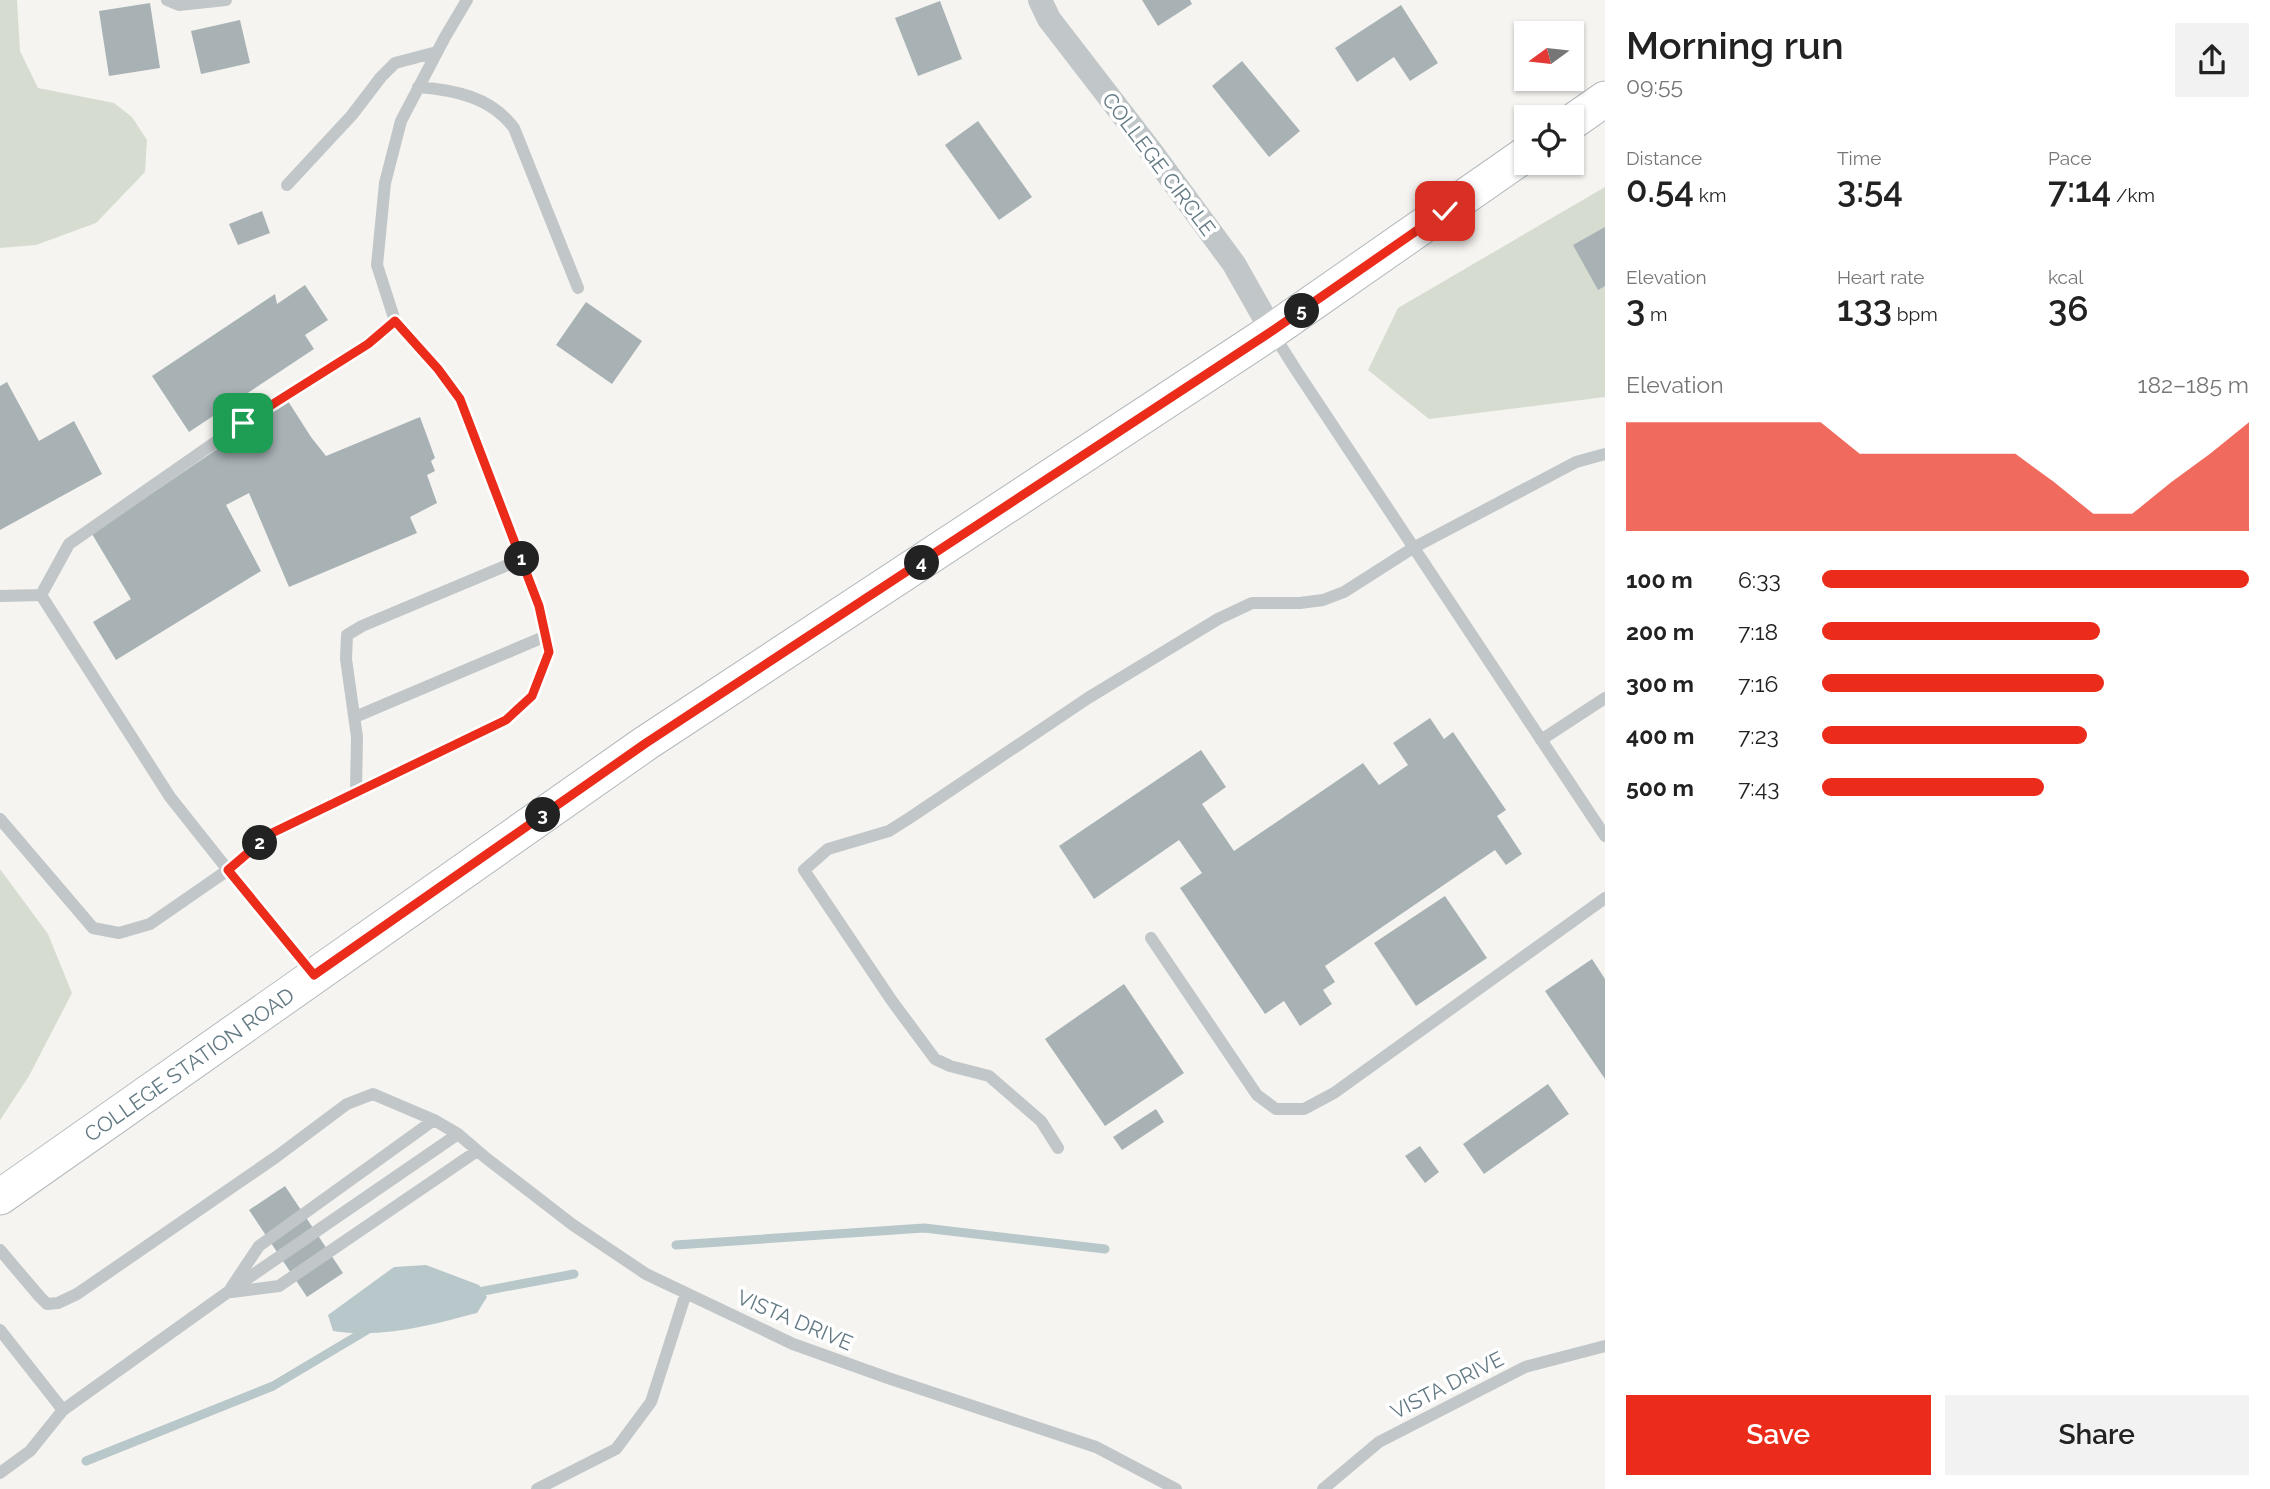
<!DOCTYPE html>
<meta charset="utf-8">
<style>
body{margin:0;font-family:Raleway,sans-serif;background:#f2f2f2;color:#222;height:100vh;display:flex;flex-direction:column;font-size:26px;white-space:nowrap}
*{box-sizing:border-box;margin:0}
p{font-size:23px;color:#767676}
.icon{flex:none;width:38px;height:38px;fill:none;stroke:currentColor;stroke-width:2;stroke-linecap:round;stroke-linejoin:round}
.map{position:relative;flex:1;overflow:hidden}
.side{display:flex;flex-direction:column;background:#fff;width:665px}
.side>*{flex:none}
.needle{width:46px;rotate:255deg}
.controls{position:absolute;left:1514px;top:21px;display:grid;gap:14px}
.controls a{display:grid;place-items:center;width:70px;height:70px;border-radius:0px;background:#fff;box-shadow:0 2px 5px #0004;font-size:35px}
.pin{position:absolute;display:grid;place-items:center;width:60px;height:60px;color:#fff;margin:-30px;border-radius:14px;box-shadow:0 4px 10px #0006}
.km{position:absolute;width:35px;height:35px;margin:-18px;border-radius:50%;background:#222;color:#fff;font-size:19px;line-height:35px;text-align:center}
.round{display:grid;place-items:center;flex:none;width:74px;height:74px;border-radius:0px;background:#f2f2f2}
.head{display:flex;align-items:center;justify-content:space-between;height:119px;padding:0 21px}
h1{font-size:38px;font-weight:600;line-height:52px}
.metrics{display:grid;grid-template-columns:repeat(3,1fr);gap:10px;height:119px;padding:7px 21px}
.metrics div{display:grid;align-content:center}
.metrics b{font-size:35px;font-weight:600}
.metrics small{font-size:19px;font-weight:400}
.metrics p{font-size:19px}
.chart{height:196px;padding:14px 21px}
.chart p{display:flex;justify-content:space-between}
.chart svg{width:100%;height:126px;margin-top:7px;fill:#eb2c1a;opacity:.7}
.action{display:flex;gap:14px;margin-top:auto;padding:14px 21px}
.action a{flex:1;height:80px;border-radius:0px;background:#eb2c1a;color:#fff;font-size:28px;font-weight:600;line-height:80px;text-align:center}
.action a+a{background:#f2f2f2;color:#222}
ul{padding:0 21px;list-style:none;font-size:23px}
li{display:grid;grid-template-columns:112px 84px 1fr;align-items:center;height:52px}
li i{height:18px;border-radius:9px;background:#eb2c1a}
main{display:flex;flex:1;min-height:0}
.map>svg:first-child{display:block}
</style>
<main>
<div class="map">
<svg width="1605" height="1489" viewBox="0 0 1605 1489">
<rect width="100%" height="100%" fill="#f5f4f0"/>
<path fill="#d7dcd1" d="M0,0H17L20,51L38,88L114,103L132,117L147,140L145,172L96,223L36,245L0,248Z
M1605,187V397L1429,419L1368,370L1398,308Z
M0,869L48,934L72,993L29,1076L0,1120Z"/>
<path fill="#b8c7c9" d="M426,1265L479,1285L487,1297L477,1313C431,1325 381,1339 333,1331L328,1315L394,1267Z"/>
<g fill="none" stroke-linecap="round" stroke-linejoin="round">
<path stroke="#b8c7c9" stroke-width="9" d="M676,1245L924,1228L1105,1249
M473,1293L574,1274
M86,1461L273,1386L372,1327"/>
</g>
<path fill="#a8b2b5" d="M1142,0H1190L1192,4L1158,26Z
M940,1L962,59L918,76L895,18Z
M150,3L160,68L109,76L99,11Z
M1401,5L1438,63L1410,81L1394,57L1357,82L1335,48Z
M240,20L250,63L201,74L191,31Z
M1242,61L1300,131L1269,157L1212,86Z
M978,121L1032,197L999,220L945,145Z
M262,211L270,233L238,245L229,224Z
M1605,227V286L1598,290L1573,245Z
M305,285L328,320L305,335L314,349L189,432L152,376L275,294L277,304Z
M586,302L642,341L612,384L556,345Z
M7,382L39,441L74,421L102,474L0,530V386Z
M288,401L311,437L326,456L420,417L435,458L431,461L435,471L427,475L437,503L410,517L417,533L289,587L249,493L226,505L261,571L116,660L93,622L131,599L92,534Z
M1430,718L1444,739L1453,732L1506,810L1497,816L1522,854L1506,865L1495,850L1325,966L1335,982L1323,990L1332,1004L1300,1026L1284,1001L1265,1014L1180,888L1202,873L1179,840L1094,899L1059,846L1201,750L1226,787L1202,804L1234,851L1363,763L1379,785L1408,765L1393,743Z
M1445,896L1487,958L1416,1006L1374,943Z
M1592,959L1605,979V1079L1545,991Z
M1124,984L1184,1073L1105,1126L1045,1039Z
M1548,1084L1569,1114L1484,1174L1463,1144Z
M1156,1109L1164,1122L1122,1150L1113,1137Z
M1420,1146L1439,1172L1425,1183L1405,1156Z
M285,1186L343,1273L307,1297L249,1210Z"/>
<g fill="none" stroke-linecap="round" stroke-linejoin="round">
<defs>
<g id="secondary">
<path d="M1572,122L1605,99"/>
<path id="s1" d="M0,1197L646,743L1272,331L1526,154"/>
</g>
</defs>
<use href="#secondary" stroke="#b3babd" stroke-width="37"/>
<path stroke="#c1c6c8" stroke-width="12" d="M167,0L179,5L226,0
M418,87C455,90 491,97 514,128L578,288
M287,185L352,115L381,77L395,63L437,52
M395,321L438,369L460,399L539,606L549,652L532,696L506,720L270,834L228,870L170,797L41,595L69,544L243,423L368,344Z
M395,321L377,265L385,183L401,121L445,37L467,0
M1272,332L1296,370L1605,836
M0,596L41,595
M355,717L546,636
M1541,740L1605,698
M356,792L357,737L346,659L347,635L362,626L522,559
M0,819L93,928L119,933L150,924L228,870L314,975
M1151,938L1257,1095L1276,1109H1304L1334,1093L1605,898
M1058,1148L1041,1121L989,1076L950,1066L935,1059L892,1001L804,870L828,849L889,831L911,817L1088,698L1218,619L1252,603H1300L1323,600L1344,592L1413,548L1576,462L1605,454
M0,1250L40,1297L47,1304L58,1303L77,1294L276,1157L347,1104L373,1094L434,1120L458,1134L486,1158L573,1225L646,1274L793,1344L888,1378L1096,1447L1176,1489
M231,1288L259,1246L434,1120
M232,1292L279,1286L477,1151
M0,1330L63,1410
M0,1473L30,1451L63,1410L228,1292L458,1134
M537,1489L616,1449L651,1402L686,1293
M1323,1489L1379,1442L1525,1367L1605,1346"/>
<path stroke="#c1c6c8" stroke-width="24" d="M1040,0L1049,19L1150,150L1234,264L1272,331"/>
<use href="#secondary" stroke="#fff" stroke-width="35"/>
</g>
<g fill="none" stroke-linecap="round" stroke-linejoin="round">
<defs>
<path id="route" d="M243,423L368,344L395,321L438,369L460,399L539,606L549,652L532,696L506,720L270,834L228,870L314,975L646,743L1272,331L1445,211"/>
</defs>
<use href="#route" stroke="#fff" stroke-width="14"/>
<use href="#route" stroke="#eb2c1a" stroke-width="9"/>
</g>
<g text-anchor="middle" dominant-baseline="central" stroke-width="7" stroke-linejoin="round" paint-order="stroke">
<g font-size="21" fill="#627983" stroke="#fff">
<text transform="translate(1159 164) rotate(53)">COLLEGE CIRCLE</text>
<text stroke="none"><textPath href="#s1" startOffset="231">COLLEGE STATION ROAD</textPath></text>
<text transform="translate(795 1320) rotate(23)">VISTA DRIVE</text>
<text transform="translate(1447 1385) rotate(-27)">VISTA DRIVE</text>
</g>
</g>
</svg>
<div class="controls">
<a><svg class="needle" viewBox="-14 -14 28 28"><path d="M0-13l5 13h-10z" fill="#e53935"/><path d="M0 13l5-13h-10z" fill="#767676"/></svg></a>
<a><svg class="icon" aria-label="locate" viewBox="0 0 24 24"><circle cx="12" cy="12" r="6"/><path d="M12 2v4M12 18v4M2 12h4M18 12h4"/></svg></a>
</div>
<div class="pin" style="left:243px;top:423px;background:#1e9e55"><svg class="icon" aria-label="arrive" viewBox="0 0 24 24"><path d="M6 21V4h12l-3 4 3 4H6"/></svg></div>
<div class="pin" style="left:1445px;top:211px;background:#d93025"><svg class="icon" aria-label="check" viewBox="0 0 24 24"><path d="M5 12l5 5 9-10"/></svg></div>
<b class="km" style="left:522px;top:559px">1</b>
<b class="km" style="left:260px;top:843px">2</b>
<b class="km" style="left:543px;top:815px">3</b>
<b class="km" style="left:922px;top:563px">4</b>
<b class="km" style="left:1302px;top:311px">5</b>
</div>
<section class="side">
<div class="head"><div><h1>Morning run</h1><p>09:55</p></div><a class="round"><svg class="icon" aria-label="share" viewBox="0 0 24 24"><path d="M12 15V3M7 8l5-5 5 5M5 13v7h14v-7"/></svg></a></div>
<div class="metrics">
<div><p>Distance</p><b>0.54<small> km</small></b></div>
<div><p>Time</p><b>3:54</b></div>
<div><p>Pace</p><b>7:14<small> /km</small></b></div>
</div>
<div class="metrics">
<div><p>Elevation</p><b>3<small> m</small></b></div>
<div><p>Heart rate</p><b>133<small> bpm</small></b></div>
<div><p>kcal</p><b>36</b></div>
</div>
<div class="chart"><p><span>Elevation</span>182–185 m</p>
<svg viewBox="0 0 160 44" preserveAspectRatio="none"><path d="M0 44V6L10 6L20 6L30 6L40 6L50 6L60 17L70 17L80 17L90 17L100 17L110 27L120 38L130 38L140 27L150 17L160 6V44z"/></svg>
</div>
<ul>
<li><b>100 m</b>6:33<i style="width:100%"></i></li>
<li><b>200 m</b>7:18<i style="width:65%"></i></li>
<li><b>300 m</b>7:16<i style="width:66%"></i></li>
<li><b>400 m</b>7:23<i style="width:62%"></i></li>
<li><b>500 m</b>7:43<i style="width:52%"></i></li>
</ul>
<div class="action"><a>Save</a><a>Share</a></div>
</section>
</main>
